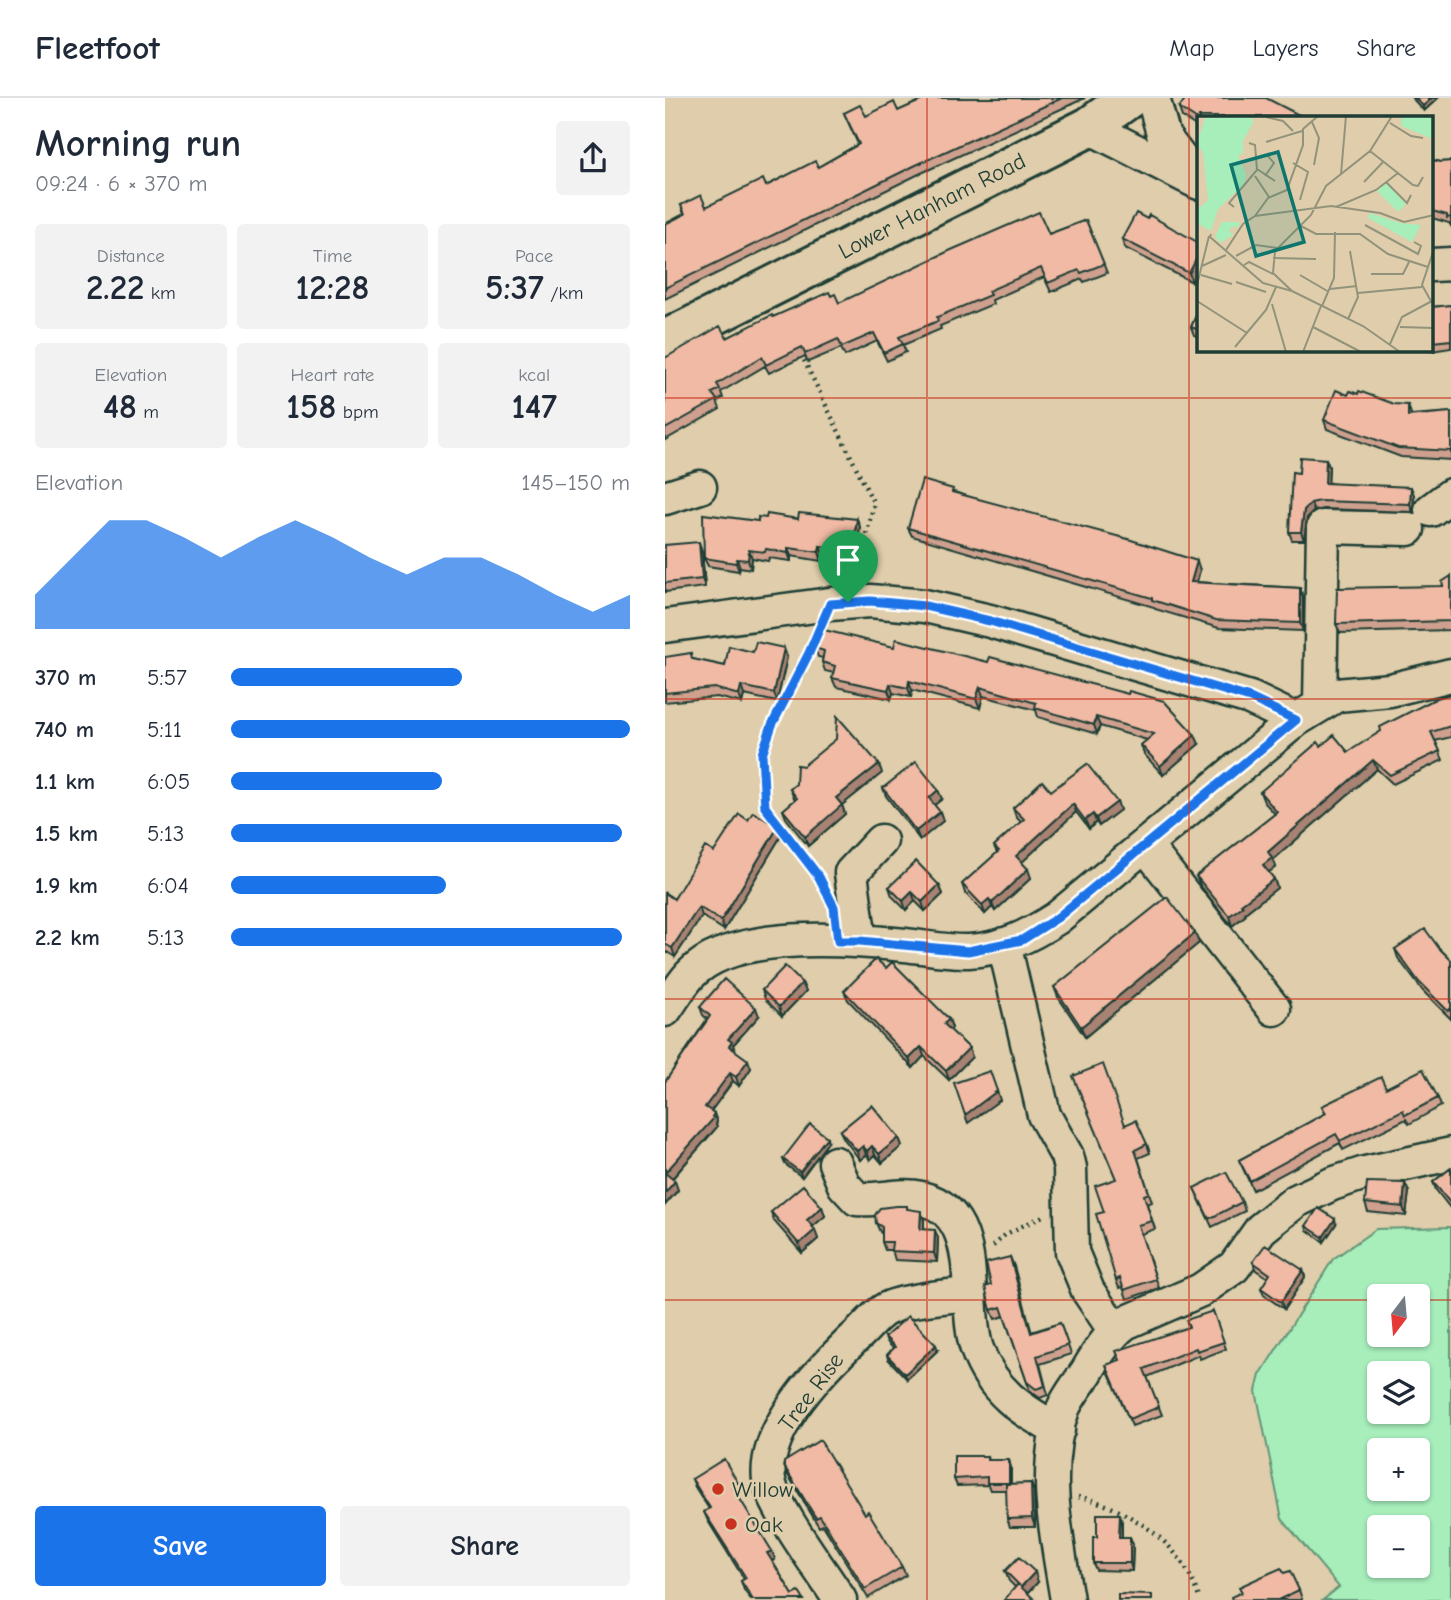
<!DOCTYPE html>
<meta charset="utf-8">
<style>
body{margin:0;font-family:"Comic Neue",sans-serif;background:#f2f2f3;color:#1f2937;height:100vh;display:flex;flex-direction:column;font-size:26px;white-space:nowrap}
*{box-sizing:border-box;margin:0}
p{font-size:23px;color:#747a83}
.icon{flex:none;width:38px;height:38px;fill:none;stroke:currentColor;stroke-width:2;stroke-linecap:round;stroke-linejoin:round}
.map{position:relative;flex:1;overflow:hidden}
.side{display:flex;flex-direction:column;background:#fff;width:665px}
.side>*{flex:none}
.needle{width:46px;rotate:196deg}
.controls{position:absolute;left:702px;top:1186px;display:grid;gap:14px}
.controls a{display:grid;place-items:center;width:63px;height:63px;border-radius:7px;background:#fff;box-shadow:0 2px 5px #0004;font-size:35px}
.pin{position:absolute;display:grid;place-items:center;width:60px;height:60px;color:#fff;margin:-72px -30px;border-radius:50% 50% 50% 0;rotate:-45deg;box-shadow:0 0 7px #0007}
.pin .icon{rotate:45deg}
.round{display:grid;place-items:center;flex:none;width:74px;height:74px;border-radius:7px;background:#f2f2f3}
.head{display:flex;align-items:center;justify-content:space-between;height:119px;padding:0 35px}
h1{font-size:38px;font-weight:600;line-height:52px}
.metrics{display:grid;grid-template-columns:repeat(3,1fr);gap:10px;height:119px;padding:7px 35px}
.metrics div{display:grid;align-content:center;border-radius:7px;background:#f2f2f3;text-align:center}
.metrics b{font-size:35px;font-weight:600}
.metrics small{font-size:19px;font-weight:400}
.metrics p{font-size:19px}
.chart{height:196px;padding:14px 35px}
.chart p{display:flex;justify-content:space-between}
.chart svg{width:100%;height:126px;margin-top:7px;fill:#1a73e8;opacity:.7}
.cta{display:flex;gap:14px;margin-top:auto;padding:14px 35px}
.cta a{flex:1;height:80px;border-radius:7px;background:#1a73e8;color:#fff;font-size:28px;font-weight:600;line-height:80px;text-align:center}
.cta a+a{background:#f2f2f3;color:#1f2937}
ul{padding:0 35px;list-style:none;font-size:23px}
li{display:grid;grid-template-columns:112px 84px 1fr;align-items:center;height:52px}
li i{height:18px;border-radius:9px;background:#1a73e8}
header{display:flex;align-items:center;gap:42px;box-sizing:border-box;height:98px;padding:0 35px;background:#fff;border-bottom:2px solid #e0e1e3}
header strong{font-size:33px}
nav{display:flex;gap:38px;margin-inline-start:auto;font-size:24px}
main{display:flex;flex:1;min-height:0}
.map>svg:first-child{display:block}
</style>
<header>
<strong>Fleetfoot</strong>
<nav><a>Map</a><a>Layers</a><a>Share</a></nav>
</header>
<main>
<section class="side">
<div class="head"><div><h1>Morning run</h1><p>09:24 · 6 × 370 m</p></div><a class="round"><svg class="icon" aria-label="share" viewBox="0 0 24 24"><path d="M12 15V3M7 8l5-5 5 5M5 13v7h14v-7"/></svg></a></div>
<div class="metrics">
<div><p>Distance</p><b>2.22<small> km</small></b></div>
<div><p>Time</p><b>12:28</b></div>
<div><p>Pace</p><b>5:37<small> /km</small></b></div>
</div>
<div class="metrics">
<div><p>Elevation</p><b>48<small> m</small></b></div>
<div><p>Heart rate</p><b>158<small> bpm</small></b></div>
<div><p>kcal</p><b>147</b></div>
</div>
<div class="chart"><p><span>Elevation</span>145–150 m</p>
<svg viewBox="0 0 160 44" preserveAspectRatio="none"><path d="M0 44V32L10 19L20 6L30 6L40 12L50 19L60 12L70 6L80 12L90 19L100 25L110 19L120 19L130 25L140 32L150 38L160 32V44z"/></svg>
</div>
<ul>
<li><b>370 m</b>5:57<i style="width:58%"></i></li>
<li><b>740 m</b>5:11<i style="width:100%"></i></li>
<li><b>1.1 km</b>6:05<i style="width:53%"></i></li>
<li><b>1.5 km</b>5:13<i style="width:98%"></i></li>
<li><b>1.9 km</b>6:04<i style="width:54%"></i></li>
<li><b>2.2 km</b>5:13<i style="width:98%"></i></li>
</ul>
<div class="cta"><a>Save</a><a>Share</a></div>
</section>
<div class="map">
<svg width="786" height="1502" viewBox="0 0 786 1502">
<rect width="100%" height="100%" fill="#dfcdab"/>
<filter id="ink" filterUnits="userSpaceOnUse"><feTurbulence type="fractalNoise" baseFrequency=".0143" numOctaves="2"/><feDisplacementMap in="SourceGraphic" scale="14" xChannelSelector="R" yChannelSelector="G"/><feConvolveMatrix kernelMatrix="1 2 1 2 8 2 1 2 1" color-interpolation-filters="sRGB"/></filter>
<g filter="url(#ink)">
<path fill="#a7eebb" stroke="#639678" stroke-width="2" fill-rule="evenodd" d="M786,1129V1502H658L674,1489L617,1421L591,1293L595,1277L668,1161L711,1131ZM714,1199H752V1237H714ZM714,1276H752V1314H714ZM714,1353H752V1391H714ZM714,1430H752V1468H714Z"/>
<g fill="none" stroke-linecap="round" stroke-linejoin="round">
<defs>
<path id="minor" d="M488,0L499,39L529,78
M424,29L534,85
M767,167L786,166
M0,400L35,389
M766,412L786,397
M0,528L165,506L205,503L260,508L325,523L585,600L631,622L672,597L725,592L786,577
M655,607L658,429L743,431
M480,747L609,911
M195,843L186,775L216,743
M339,846L379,1017L402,1058L405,1070L407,1154L423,1193L450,1233
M0,912C8,901 15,888 25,877C67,831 183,841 240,847C260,849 283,854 304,853C338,851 364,838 392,820L631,622
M170,1065L179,1087L192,1101C213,1103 237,1095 256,1100C322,1116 296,1205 312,1251C327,1293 356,1312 393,1332
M175,1502C159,1476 108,1409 104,1382C97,1329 161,1266 197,1233C204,1226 212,1216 221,1211C237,1202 285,1198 305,1196
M402,1502C392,1440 376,1373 398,1311C403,1299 413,1286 421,1275C432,1256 443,1238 460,1225L536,1192L569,1169L596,1131L631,1103L667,1086L700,1075L786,1056"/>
<path id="major" d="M0,242L424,29L464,0"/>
</defs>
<use href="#minor" stroke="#1f3d34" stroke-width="37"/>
<use href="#major" stroke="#1f3d34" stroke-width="44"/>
<path stroke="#1f3d34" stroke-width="4.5" stroke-dasharray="2 5" stroke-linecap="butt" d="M136,256L209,406L191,476
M152,535L107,627L97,656L100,709L158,785
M328,1148L341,1136L380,1117
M413,1399C446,1404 492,1431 512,1458C523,1471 529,1486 535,1502"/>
<use href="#minor" stroke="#dfcdab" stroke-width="32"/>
<use href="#major" stroke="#dfcdab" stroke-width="38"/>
</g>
<path fill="#cea08d" stroke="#1f3d34" stroke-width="2" d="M262,0H420L252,77L0,201V126L19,116L16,107L41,109L153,69L193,46L179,15L201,18L233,13Z
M747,0H773L759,13Z
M514,10L534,19V30L517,19Z
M767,62L776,64L786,63V128L784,125L767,120Z
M421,122L442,175L419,184L417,181L386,194L379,179L327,202L328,206L275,228L276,231L238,247L241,254L222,263L212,243L180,258L176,250L143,264L140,258L104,275L100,268L56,294L58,300L52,303L55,311L0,342V260L62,240L108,219L166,198L174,205L384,136Z
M457,141L534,145L527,184L460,150Z
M786,207V250L766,253L767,209Z
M534,211V239L529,237L526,229Z
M683,297L746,316V317L786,314V362L736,359L662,331L659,322Z
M661,361L664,369L663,385L749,397L748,414L658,411L649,413L642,420L639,442H627L624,434L634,375Z
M289,394L535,472L532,484L635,490L638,499V533L554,530L490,511L489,509L247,438L243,430Z
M101,420L192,421L195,429L190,461L158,456L157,463L126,458V463L104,460L103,463L87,460L86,471L75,469L74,473L43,468L39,460L93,423Z
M0,447L37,453L40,489L0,494Z
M786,478V532L675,535L671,526L778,488Z
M155,531L534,646L498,677L479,656L476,647L482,642L435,628L432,636L373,619L371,612L318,598L315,610L247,592L246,599L228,595L226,601L171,589L167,580L169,575L160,573L157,564L158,560L153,559L150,550Z
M88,554L122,559L112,604L79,597L77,605L52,599L0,604V559L28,561L60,568Z
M786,596V639L770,643L778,662L728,686L712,671L608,762L611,769L604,774L609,781L612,790L580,815L581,817L567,828L535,787L531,778L610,716L599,704L595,694L656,648L683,654Z
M217,675L177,707L180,716L143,748L121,720L118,712L130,702L125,691Z
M218,690L277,701L269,707L275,714L278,723L255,742L221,698Z
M386,693L452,704L455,712L434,728L431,724L424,731L411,714L356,765L366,780L330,813L327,809L320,816L300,795L297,786L332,755L329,748L356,724L351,719L348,710Z
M83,722L113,729L116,738L59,832L37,818L10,859L2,854L0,857V795L9,801L49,754Z
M274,787L278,796L260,813L250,803L241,812L227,798L224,789Z
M534,845L420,939L393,899L389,889Z
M774,850L786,862V921L758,893L733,860L730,851Z
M221,870L284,921L287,930L285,932L304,950L307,959L284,982L259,958L248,970L183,902L179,893Z
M137,885L141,893L117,918L100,901L97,892Z
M35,909L94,918L68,947L70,953L86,970L74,988L68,983L46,1013L52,1024L51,1026L52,1029L7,1081L13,1092L0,1107V984L42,921L38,917Z
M773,1000L776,1008L744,1026L741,1021L678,1052L675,1045L588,1092L574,1062L660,1016L657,1008Z
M460,1027L482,1046L485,1055L473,1060L487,1104L482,1106L490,1131L476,1136L494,1190L462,1201L458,1189L454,1190L451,1182L439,1114L451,1082Z
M175,1033L234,1040L237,1048L217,1065L210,1057L205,1062L201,1057L195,1062L179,1041Z
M163,1044L137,1079L120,1066L118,1061Z
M786,1070V1111L771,1092L768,1084Z
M529,1090L577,1104L580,1113L547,1129Z
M744,1094L741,1118L703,1114L700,1105Z
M157,1109L160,1118L147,1129L153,1141L137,1155L109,1123L106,1114Z
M243,1111L259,1122V1131L273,1140L272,1164L230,1162L227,1152H220L217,1144V1136L215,1134L211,1125Z
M671,1126L659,1144L642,1132L641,1128Z
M345,1159L366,1234L395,1225L406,1256L375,1266L383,1297L375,1300L365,1293L339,1218L330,1221L326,1212V1187Z
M588,1164L638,1172L640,1179L619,1211L599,1197L596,1190L603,1180L591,1172Z
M548,1213L561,1251L535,1261L534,1257L482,1279L497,1317L467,1328L444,1275L455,1262L524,1229Z
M220,1239L273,1252L242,1281L223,1261L222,1257L228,1250L222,1244Z
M322,1358L324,1362H344L346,1370V1386L366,1385L369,1394L370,1429H345L342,1421V1392H325L323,1387L292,1388L289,1381Z
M119,1368L200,1416L237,1469L241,1477L203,1500L158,1427L154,1429L123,1377Z
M27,1381L73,1385L76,1393L71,1396L110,1461L107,1463L128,1497L139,1502H86L79,1492L76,1483L79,1481L43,1423L39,1414L44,1411L30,1389Z
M457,1424V1439H465L468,1447L467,1473L431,1472L428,1465L432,1439Z
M340,1473L373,1484L363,1495L350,1489L344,1483Z
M634,1492L637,1501L635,1502H567Z"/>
<path fill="#a88273" stroke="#1f3d34" stroke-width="2" d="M767,0H773L759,13L758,8Z
M534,156V171L527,184L524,175Z
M743,307L746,316V327L743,318Z
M661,361L664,369L663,393L660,385Z
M746,389L749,397L748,414L745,406Z
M646,405L649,413L642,420L639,442L636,434L639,412Z
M192,421L195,429L190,461L187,453Z
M34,444L37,453L40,489L37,481Z
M155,448L158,456L157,463L154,454Z
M123,450L126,458V463L123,455Z
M84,452L87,460L86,471L83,462Z
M72,461L75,469L74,473L71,465Z
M532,463L535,472L529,492L526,484Z
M635,490L638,499V533L635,525Z
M119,550L122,559L112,604L109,595Z
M244,583L247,592L246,599L243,590Z
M225,586L228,595L226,601L223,592Z
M76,588L79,597L77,605L74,597Z
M315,589L318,598L315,610L311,601Z
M431,619L435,628L432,636L429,627Z
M530,637L534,646L498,677L495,668Z
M708,662L712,671L608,762L611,769L601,776L598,767L603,754Z
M214,666L217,675L177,707L180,716L143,748L140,739L171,700Z
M273,692L277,701L267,709L264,700Z
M452,704L455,712L434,728L431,720Z
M408,706L411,714L354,767L351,758Z
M275,714L278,723L255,742L251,733Z
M428,716L431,724L424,731L420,722Z
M113,729L116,738L59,832L56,823Z
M363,771L366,780L330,813L327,805Z
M609,781L612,790L580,815L581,817L567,828L564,818L576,806Z
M274,787L278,796L260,813L257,804Z
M247,794L250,803L241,812L238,803Z
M324,801L327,809L320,816L317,807Z
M34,809L37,818L10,859L7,850Z
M530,835L534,845L420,939L416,929Z
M137,885L141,893L117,918L114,909Z
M91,910L94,918L68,947L70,952L67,957L64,948L63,941Z
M284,921L287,930L282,935L279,926Z
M256,949L259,958L248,970L244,961Z
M304,950L307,959L284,982L281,973Z
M83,962L86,970L74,988L71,979Z
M65,975L68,983L43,1017L40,1009Z
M332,993L335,1002L303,1025L300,1017Z
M49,1015L52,1024L51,1026L52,1029L4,1084L0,1075Z
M162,1039L163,1044L137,1079L135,1074Z
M234,1040L237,1048L217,1065L214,1056Z
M198,1048L201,1057L195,1062L192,1053Z
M207,1048L210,1057L205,1062L202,1053Z
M10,1083L13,1092L0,1107V1095Z
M740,1085L744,1094L741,1118L738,1109Z
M157,1109L160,1118L145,1131L142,1122Z
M256,1113L259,1122V1140L255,1131Z
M670,1121L671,1126L659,1144L658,1139Z
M150,1132L153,1141L137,1155L134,1146Z
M270,1132L273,1140L272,1164L269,1155Z
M345,1159L349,1168L369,1243L366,1235Z
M638,1172L640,1179L619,1211L616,1204Z
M271,1247L273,1252L242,1281L240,1276Z
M344,1362L346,1370V1392L344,1385Z
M366,1385L369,1394L370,1429L367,1420Z
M455,1416L457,1424V1447L454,1439Z
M465,1439L468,1447L467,1473L465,1465Z
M107,1453L110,1461L105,1464L102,1455Z
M370,1474L373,1484L360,1498L356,1489Z"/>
<path fill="#f0baa4" stroke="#1f3d34" stroke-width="2" d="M262,0H397L249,68L0,190V126L20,116L16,107L36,97L41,109L98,81L101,88L150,63L153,69L194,46L179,15L195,7L201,18L229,4L233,13Z
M521,0H601L638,19H534V23L514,10Z
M750,0H767L758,8Z
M767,62L776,64L786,63V119L782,120V117L767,113Z
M374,114L384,136L421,122L439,166L416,175L414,172L383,185L376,170L323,193L325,197L272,219L273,223L234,239L238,246L219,255L209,235L177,249L173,241L140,256L137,249L101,267L97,259L52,286L55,291L47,295L52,302L0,331V260L55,228L62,240L107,217L108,219L164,194L166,198L170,196L174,205L284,153Z
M471,115L482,121L484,117L534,145V156L524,175L457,141Z
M786,207V242L767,244V209Z
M534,211V232L526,229Z
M671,292L683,297L685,293L693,296L694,293L729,306L743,307V318L786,314V353L733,350L659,322Z
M635,359L661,361L660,385L746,389L745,406L655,403L646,405L639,412L636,434H624L627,374L634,375Z
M257,382L288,391L287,394L463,441L532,463L526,484L635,490V525L551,522L487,502V500L243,430Z
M134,415L192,421L187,453L155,448L154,454L123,450V455L101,451L100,454L84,452L83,462L72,461L71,465L39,460L38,416L93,423V419L101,420L102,416L133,421Z
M34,444L37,481L0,485V447Z
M786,478V523L671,526L672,490L778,488L777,484Z
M155,531L229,549L231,541L323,564L325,559L463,596L464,593L499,603L530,637L495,668L476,647L489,636L431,619L429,627L370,610L371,605L315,589L311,601L244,583L243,590L225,586L223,592L167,580L170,568L157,564L159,553L150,550Z
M91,544L119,550L109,595L76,588L74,597L49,590L0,595V559L26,555L27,561L60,568L64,548L88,554Z
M786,596V628L766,634L775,653L725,677L708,662L603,754L607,760L598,767L609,781L576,806L578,808L564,818L531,778L612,714L595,694L653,644L656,648L669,637L683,654L716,633L715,629L772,600Z
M172,618L214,666L171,700L177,707L140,739L118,712L132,700L125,691L131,686L132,667L138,668L171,641Z
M251,664L273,692L264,700L275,714L251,733L218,690Z
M422,666L452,704L431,720L428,716L420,722L408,706L351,758L363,771L327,805L324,801L317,807L297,786L334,753L329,748L359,721L348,710L377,683L386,693Z
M88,714L113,729L56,823L34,809L7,850L0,846V795L9,801L40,749L49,754L74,716L83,722Z
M251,763L274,787L257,804L247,794L238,803L224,789Z
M502,799L530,835L416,929L389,889Z
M760,831L774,850L786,862V910L783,913L754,884L730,851Z
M211,861L221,870L227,864L284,921L279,926L304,950L281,973L256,949L244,961L179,893Z
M120,868L137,885L114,909L97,892Z
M59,881L91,910L63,941L67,944L64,948L83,962L71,979L65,975L40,1009L49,1015L47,1019L49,1020L0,1075L10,1083L0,1095V984L45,918L35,909Z
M438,966L460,1027L471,1022L482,1046L470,1052L484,1095L479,1097L487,1123L473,1127L491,1181L459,1192L455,1180L451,1182L431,1116L439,1114L430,1088L451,1081L408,978Z
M758,971L773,1000L740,1017L738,1012L675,1043L671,1036L585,1083L574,1062L661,1015L657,1008L716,979L721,990Z
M325,973L332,993L300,1017L289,985Z
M207,1007L234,1040L214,1056L207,1048L202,1053L198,1048L192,1053L175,1033Z
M145,1026L162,1039L135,1074L118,1061Z
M786,1070V1106L768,1084Z
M561,1074L577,1104L544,1121L529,1090Z
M702,1084L740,1085L738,1109L700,1105Z
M138,1087L157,1109L142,1122L150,1132L134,1146L106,1114Z
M231,1108H242V1111L256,1113L255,1131L270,1132L269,1155L226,1153L227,1144H217V1129L211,1125L210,1117L215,1110Z
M653,1110L670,1121L658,1139L641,1128Z
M600,1147L638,1172L616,1204L596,1190L605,1176L588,1164Z
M345,1159L366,1235L395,1225L403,1247L372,1258L380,1288L371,1291L362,1284L336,1209L326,1212L320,1189L326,1187L321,1165Z
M548,1213L559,1244L532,1253L531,1250L479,1271L494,1309L464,1321L441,1267L455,1262L451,1253L524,1229L521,1222Z
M243,1218L271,1247L240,1276L222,1257L230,1249L220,1239Z
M155,1342L200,1416L203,1413L237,1469L200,1491L155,1418L151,1420L119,1368V1364Z
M289,1358H322V1362H344V1385H322V1379L289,1381Z
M59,1361L73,1385L67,1388L107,1453L102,1455L128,1497L134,1494L139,1502H88L76,1483L81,1480L39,1414L45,1410L27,1381Z
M366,1385L367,1420L342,1421L341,1386Z
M432,1416H455L454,1439H465V1465H428V1439H432Z
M354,1459L370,1474L356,1489L370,1502H339L353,1486L355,1488L340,1473Z
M616,1470L619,1475L625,1473L634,1492L613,1502H567L566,1499L577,1494L574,1489Z
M453,1496L487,1497V1502H453Z"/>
</g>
<g fill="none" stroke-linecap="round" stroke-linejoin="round" filter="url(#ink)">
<defs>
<path id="route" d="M205,503L260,508L325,523L585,600L631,622L392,820L357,842L303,853L195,843H173L169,809L154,779L100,709L97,656L107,627L144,555L165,506Z"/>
</defs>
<use href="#route" stroke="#fff" stroke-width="14"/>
<use href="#route" stroke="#1a73e8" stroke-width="9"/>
</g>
<path fill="none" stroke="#c8321e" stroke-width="2" stroke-opacity="0.55" d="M262,0V1502M524,0V1502M0,300H786M0,601H786M0,901H786M0,1202H714M752,1202H786"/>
<g fill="#c8321e" stroke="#dfcdab" stroke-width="2.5">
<circle cx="53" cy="1391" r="7"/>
<circle cx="66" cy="1426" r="7"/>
</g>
<g text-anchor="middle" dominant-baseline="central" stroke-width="5" stroke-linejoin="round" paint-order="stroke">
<g font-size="23" fill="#1f3d34" stroke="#dfcdab">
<text transform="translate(267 108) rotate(-27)">Lower Hanham Road</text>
<text transform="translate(146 1294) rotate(-53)">Tree Rise</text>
</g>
<g font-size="23" fill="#1f3d34" stroke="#dfcdab" text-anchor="start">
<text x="67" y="1391">Willow</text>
<text x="80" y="1426">Oak</text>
</g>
</g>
<g transform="translate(532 18)">
<rect width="236" height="236" fill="#dfcdab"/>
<path d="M15,0H55L56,7L46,25V37L41,40L49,59L47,68L21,93L14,115L0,107L2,92L11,84L6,36L0,29L8,2ZM205,0H236V23L204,10ZM189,67L209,88L201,96L180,75ZM173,97L203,107L224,109L215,126L171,102ZM25,106H42V111H35L32,114L36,119L23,127L18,120Z" fill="#a7eebb"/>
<path fill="none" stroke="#92937b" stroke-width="2" d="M69,1L86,5L96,15M115,6L122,22L117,49M193,7L214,20L226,22M69,26L105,15M173,35L216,69L221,70L226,61M96,47L111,56L103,84M60,53L78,65M144,58L149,0M58,60L72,81M68,60L77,47L70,39M167,66L187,45M189,66L210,87L214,79M37,91L32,87L60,54L58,29L52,27M139,91L179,74L201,57M58,100L71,82L90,74L106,29V13L121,0M168,109L221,138L224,130L217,126M104,110L119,118H163L191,138L231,151M14,118L13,121L66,167L95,175L166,210L203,236M29,134L46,108L58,100L134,90L183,97L207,106L237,99M39,140L59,129L81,132M76,142L119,143M47,149L52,146L76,158M5,150L29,139M174,158H206L212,146M4,159L35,168M103,159L132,176M39,166L69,176M0,169L12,120M133,173L160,170M95,175L76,157L78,135L114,99L129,70L173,35L195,0M161,177L225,171M0,185L50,217M235,187L225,169L237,133M75,188L89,236M125,190L137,162L138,116M151,203L161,181L153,135M116,211L164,236M203,211L237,212M193,228L205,201L235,185M38,231L69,194L79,171M106,236L124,190"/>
<path fill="#0f766e" fill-opacity="0.15" stroke="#0f766e" stroke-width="3.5" d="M81,36L107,126L59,140L34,49Z"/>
<rect width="236" height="236" fill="none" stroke="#1f3d34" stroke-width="3.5"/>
</g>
</svg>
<div class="controls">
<a><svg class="needle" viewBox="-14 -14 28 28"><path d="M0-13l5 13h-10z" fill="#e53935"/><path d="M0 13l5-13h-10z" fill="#747a83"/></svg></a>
<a><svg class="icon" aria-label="layers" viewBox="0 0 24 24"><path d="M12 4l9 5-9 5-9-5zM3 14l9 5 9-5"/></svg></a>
<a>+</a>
<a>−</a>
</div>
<div class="pin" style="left:183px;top:504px;background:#1e9e55"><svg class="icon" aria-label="arrive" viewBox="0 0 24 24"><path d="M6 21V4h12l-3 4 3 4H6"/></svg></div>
</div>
</main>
